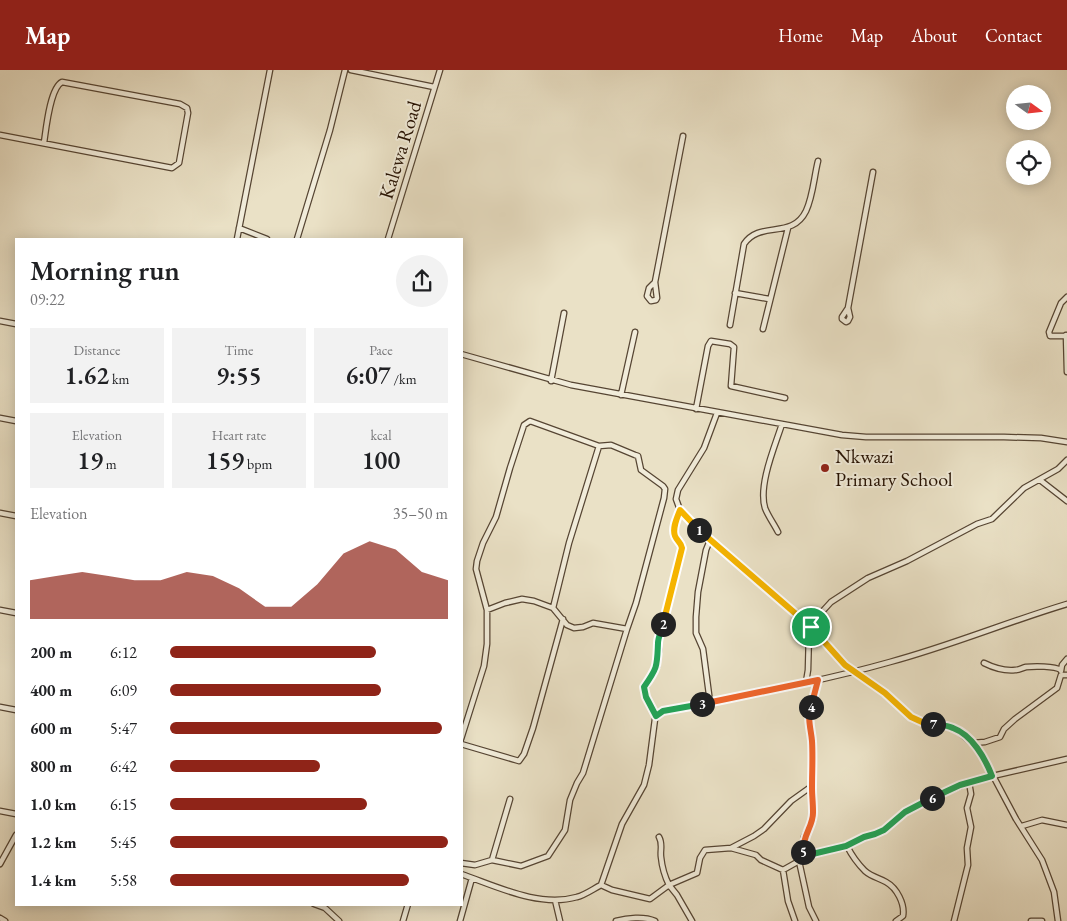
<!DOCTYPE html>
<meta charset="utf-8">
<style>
body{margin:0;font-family:"EB Garamond",serif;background:#f2f2f2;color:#202124;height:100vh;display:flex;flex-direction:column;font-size:19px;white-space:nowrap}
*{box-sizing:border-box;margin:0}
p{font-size:16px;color:#757577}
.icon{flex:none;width:28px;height:28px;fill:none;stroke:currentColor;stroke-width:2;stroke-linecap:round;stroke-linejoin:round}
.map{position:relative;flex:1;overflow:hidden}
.panel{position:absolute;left:15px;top:168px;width:448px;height:668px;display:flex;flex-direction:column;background:#fff;border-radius:0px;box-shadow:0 2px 12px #0003}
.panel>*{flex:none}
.needle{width:32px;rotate:105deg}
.fabs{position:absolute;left:1006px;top:15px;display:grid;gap:10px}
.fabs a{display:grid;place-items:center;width:45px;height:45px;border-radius:50%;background:#fff;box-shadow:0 2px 12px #0003;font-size:25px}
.pin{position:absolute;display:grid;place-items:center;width:42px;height:42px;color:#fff;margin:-21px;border:2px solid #fff;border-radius:50%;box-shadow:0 1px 5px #0007}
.km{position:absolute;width:25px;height:25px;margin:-12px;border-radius:50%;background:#222;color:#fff;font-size:14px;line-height:25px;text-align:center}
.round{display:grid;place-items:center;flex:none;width:52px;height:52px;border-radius:26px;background:#f2f2f2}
.headline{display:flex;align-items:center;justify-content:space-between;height:85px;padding:0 15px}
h1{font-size:28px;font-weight:600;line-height:38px}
.metrics{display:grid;grid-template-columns:repeat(3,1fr);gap:8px;height:85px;padding:5px 15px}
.metrics div{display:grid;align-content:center;border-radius:0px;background:#f2f2f2;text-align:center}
.metrics b{font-size:25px;font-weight:600}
.metrics small{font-size:14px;font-weight:400}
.metrics p{font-size:14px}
.chart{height:140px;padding:10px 15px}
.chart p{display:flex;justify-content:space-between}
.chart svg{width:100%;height:90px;margin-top:5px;fill:#8f2418;opacity:.7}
ul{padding:0 15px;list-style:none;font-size:16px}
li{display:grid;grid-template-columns:80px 60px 1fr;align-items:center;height:38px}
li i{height:12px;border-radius:6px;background:#8f2418}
header{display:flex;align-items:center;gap:30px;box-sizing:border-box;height:70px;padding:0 25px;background:#8f2418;color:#fff}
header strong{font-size:24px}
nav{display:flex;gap:28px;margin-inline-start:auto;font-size:18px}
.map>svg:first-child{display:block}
</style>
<header>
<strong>Map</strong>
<nav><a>Home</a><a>Map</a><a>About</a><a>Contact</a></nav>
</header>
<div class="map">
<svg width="1067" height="851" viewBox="0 0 1067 851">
<rect width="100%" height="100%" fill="#eae1c6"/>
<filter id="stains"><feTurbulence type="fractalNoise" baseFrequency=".004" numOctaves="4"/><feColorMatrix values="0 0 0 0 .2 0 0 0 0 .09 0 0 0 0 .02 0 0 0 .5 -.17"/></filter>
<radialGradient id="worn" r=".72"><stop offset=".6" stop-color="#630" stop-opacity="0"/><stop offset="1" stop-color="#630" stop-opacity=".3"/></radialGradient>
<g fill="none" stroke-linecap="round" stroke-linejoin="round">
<defs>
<path id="minor" d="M351,0L434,17
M0,65L172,98L179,93L188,43L187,38L180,34L62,12C50,18 46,59 44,73
M239,158L267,169
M237,169L270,0
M297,169L330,60L345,0
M388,169L440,0
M655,212L649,218L647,226L651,231L656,230L657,228L655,212L683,66
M735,223L769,229
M1067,227L1061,233L1049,262L1050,266H1067
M848,238L842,247V249L846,252L848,251L850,247L848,238L873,102
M0,251L16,254
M730,255L744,174C760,150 792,170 806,141C813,126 814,107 818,91
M763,259L788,158
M1066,265L1067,302
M461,284L571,315L842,365L866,367H1004L1041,368L1067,372
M551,311L564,243
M621,325L635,262
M696,339L708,276L711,271L730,274L734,277L731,316L785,328
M717,343L704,378L678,420L676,429L680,440L710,470L811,557L845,595L885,623L911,647L922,652L954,658L972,673L982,685L1016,749L1042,790L1054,822L1058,851
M0,348L16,351
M1040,410L1067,431
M0,443L16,446
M778,462C774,454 768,446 765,438C758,415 775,376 782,354
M553,538L569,473L599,376
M0,540L16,543
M984,593C994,598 1004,601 1015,600C1019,600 1022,598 1026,597C1035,596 1054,596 1061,600
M1061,601L1062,595L1067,589
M806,612L808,600L809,563L811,557L820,544L831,532L868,508L907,491L977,454L992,449L1024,418L1058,399L1067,390
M710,632L703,579L696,563V547L698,522L706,480L710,470
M0,637L16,640
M656,646L646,627L644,620L657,596L659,579L658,571L682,478C681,472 677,471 675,466C672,458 677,448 680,440
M461,669L484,596L487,574V540L476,499L477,491L483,473L496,447L510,398L524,355L530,351L599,376L611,375L635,385L638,386L641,400L663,416L665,419L664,428L636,533L627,559L593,553L583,557L574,558L567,555L553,538L534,531L522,529L505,533L487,540
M972,673L985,672L1000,667L1004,659L1015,649L1057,618L1061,605H1067
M461,674L519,691L524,684L533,658L563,549
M0,741L16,744
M1022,756L1042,750L1067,755
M659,767C663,774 660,780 661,787C662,797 665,807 669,815L697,803L700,788L705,780L731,778L756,785L761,790L783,800L799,791L803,786L804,767L813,750L812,670L808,644L818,610
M847,776C851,784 859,795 865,801C872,807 879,808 886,812C897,818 905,834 903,846L896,851
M731,778L754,766L764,759L791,731L812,716
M803,786L847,776L864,767L875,764L884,760L905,742L944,723L975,710L1067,689
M492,790L521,796L548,786L565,760L570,730L577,713L583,703L627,559
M799,791L809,837L816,851
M461,793L475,795L492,790L510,729
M0,794L16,765
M783,800L788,831L795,851
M461,804C496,816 539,838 577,827C585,825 593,819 601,815L622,754L644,715L649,695L655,649L656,646L663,641C739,626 816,613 890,592C950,576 1007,552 1067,534
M601,815L612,820L650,829L669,815L677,825L692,851
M555,830L560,851
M314,834L325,838L339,851
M0,848L5,851
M403,851L408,834
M460,851L472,808
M616,851C627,848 644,846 655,851
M954,851L968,795L967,778L971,757L967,738L971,724L969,712
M1031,851H1042"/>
</defs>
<use href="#minor" stroke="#564533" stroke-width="7"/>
<use href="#minor" stroke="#f1ecda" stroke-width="4.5"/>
</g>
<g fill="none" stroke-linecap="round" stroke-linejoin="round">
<defs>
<path id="split-1" d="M699,460L811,557"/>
<path id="split-2" d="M663,554L682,478C681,472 677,471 675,466C672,458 677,448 680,440L699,460"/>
<path id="split-3" d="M663,554C662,560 658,567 658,573C657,596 658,597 644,617L646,627L656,646L663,641L702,634"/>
<path id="split-4" d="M702,634L818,610L811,637"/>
<path id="split-5" d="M803,782C803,763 814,756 813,741C813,733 812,726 812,718C812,702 813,687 812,671C811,659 807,649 811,637"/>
<path id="split-6" d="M803,782L804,786L846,776L864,767L875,764L884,760L905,742L932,728"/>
<path id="split-7" d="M932,728L960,715L992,706C985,688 972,665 953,658C947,655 940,655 933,654"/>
<path id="split-8" d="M811,557L845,595L885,623L911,647L922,652L933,654"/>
</defs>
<use href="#split-1" stroke="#fff" stroke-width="10"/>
<use href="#split-2" stroke="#fff" stroke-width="10"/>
<use href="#split-3" stroke="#fff" stroke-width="10"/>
<use href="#split-4" stroke="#fff" stroke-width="10"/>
<use href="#split-5" stroke="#fff" stroke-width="10"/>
<use href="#split-6" stroke="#fff" stroke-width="10"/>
<use href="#split-7" stroke="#fff" stroke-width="10"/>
<use href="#split-8" stroke="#fff" stroke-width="10"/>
<use href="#split-1" stroke="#f5b400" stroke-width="6"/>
<use href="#split-2" stroke="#f5b400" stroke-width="6"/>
<use href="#split-3" stroke="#22a559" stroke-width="6"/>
<use href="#split-4" stroke="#f0652b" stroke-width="6"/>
<use href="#split-5" stroke="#f0652b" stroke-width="6"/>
<use href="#split-6" stroke="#22a559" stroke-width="6"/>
<use href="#split-7" stroke="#22a559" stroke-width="6"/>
<use href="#split-8" stroke="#f5b400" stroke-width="6"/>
</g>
<circle fill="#8f2418" stroke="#f1ecda" stroke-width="2" cx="825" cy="398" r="5"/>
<g text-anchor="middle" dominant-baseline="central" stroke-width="4" stroke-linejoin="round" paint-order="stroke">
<g font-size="20" fill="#251102" stroke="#f1ecda">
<text transform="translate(400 80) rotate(-73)">Kalewa Road</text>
</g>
<g font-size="20" fill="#251102" stroke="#f1ecda" text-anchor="start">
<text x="835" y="386">Nkwazi<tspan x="835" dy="23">Primary School</tspan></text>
</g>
</g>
<rect width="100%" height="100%" filter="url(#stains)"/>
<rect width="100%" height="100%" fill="url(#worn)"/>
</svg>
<div class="fabs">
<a><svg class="needle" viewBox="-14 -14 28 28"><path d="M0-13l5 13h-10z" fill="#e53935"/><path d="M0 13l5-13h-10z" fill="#757577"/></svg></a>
<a><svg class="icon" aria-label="locate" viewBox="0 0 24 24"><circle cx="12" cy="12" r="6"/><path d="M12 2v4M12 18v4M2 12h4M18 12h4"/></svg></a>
</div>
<div class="pin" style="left:811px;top:557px;background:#1e9e55"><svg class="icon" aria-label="arrive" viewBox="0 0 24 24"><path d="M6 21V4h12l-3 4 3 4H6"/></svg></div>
<b class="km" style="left:699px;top:460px">1</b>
<b class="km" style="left:663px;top:554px">2</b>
<b class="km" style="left:702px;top:634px">3</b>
<b class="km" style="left:811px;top:637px">4</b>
<b class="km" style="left:803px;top:782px">5</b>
<b class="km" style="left:932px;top:728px">6</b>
<b class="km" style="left:933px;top:654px">7</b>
<section class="panel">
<div class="headline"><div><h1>Morning run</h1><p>09:22</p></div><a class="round"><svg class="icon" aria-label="share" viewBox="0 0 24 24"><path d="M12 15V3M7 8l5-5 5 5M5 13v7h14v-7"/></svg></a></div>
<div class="metrics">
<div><p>Distance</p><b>1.62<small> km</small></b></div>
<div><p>Time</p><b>9:55</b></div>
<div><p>Pace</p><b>6:07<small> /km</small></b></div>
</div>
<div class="metrics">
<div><p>Elevation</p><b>19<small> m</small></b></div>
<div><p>Heart rate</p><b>159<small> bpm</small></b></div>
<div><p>kcal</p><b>100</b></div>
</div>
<div class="chart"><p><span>Elevation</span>35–50 m</p>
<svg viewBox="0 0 160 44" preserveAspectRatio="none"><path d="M0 44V25L10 23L20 21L30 23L40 25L50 25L60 21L70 23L80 29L90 38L100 38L110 27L120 12L130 6L140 10L150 21L160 25V44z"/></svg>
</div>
<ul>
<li><b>200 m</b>6:12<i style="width:74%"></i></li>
<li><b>400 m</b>6:09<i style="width:76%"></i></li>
<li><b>600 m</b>5:47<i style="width:98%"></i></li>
<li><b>800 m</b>6:42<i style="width:54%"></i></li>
<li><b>1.0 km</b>6:15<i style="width:71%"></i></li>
<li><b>1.2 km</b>5:45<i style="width:100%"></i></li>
<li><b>1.4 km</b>5:58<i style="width:86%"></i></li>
</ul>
</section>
</div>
